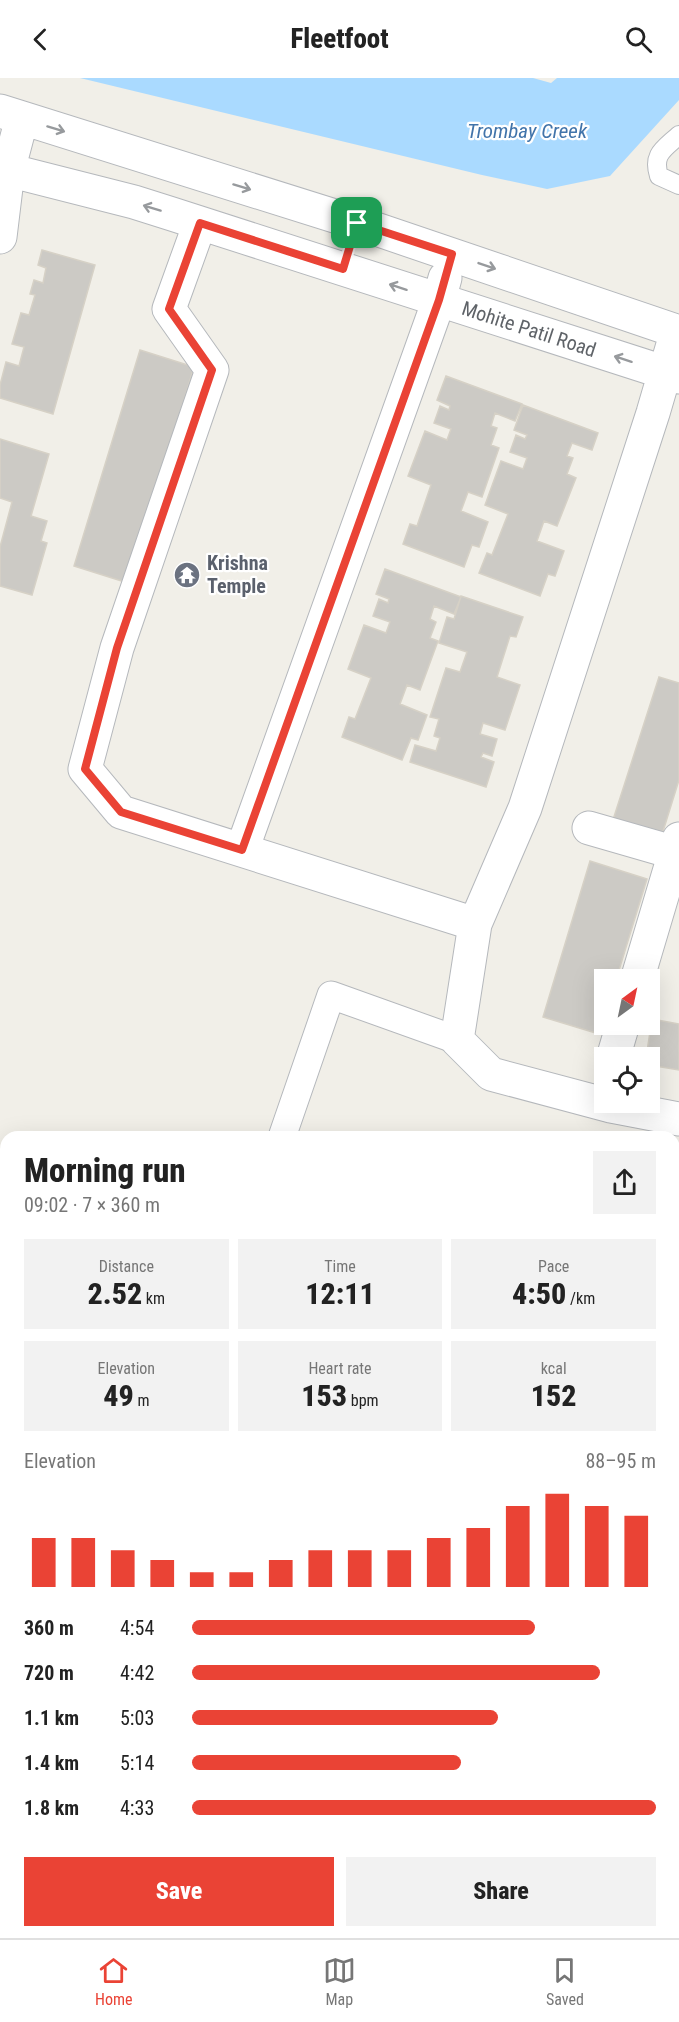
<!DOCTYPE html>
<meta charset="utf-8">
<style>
body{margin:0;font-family:"Roboto Condensed",sans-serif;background:#f2f2f2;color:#222;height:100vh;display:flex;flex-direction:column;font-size:22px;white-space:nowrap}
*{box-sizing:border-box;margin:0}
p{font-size:20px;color:#767676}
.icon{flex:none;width:33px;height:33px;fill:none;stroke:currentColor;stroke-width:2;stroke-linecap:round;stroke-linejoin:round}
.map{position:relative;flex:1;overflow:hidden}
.sheet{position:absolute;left:0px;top:1053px;width:680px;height:807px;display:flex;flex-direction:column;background:#fff;border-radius:18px 18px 0 0;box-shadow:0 6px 24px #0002}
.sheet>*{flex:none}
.needle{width:39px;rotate:33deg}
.buttons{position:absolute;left:594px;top:891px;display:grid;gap:12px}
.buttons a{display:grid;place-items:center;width:66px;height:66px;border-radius:0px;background:#fff;box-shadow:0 6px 24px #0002;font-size:30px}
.pin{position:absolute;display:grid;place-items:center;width:51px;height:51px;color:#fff;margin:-26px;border-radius:12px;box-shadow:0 3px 9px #0006}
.round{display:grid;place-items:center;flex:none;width:63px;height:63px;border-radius:0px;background:#f2f2f2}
.headline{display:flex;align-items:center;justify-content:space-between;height:102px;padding:0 24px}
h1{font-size:33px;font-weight:800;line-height:45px}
.figures{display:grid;grid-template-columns:repeat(3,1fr);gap:9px;height:102px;padding:6px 24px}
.figures div{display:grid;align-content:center;border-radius:0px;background:#f2f2f2;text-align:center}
.figures b{font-size:30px;font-weight:800}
.figures small{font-size:16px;font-weight:400}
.figures p{font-size:16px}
.chart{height:168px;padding:12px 24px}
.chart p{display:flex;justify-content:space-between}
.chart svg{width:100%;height:108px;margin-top:6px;stroke:#ea4335;stroke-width:6}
.primary-button{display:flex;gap:12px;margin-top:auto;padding:12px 24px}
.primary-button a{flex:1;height:69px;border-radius:0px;background:#ea4335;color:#fff;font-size:24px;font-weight:800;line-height:69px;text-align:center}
.primary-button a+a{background:#f2f2f2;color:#222}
ul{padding:0 24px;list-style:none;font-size:20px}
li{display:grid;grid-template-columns:96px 72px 1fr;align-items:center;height:45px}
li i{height:15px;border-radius:8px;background:#ea4335}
header{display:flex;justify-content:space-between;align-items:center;height:78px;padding:0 24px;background:#fff;font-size:27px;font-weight:800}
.tabs{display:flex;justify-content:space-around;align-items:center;height:84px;border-top:2px solid #e0e0e0;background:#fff;font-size:16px;color:#767676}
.tabs a{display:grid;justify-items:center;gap:3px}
.tabs .on{color:#ea4335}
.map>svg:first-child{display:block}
</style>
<header><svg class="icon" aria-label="back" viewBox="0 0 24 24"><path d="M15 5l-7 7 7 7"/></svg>Fleetfoot<svg class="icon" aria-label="search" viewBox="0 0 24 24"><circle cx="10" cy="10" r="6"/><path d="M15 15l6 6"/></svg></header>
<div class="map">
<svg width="679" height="1860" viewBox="0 0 679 1860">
<rect width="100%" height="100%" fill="#f1efe8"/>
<path fill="#aadaff" d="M80,0H533L551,5L557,0H679V22L610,98L547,111L482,97Z"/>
<path fill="#cccac5" stroke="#d6d1c6" stroke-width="1.5" d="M42,172L95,187L53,336L0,320V307L6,284L19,288L24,269L12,266L21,235L29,237L35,217L30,216L34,202L43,205L46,190L38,187Z
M140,272L194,289L128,505L74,488Z
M446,298L522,326L515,343L495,335L491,348L497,350L491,367L499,370L482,419L468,414L461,433L488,444L479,469L472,467L464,489L403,466L410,446L417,448L431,407L408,398L425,353L447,362L451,351L434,345L440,328L449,332L450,328L437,322Z
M523,327L598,355L592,372L572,365L567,378L573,380L567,396L576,400L557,448L544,443L537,463L564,473L555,498L548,496L540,518L479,495L487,475L492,477L508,436L485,427L501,383L523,391L527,380L510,374L516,357L525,361L527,357L514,352Z
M0,361L49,376L31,438L47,443L41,463L47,465L32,517L0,508V469L12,424L0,420Z
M385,491L461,519L454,536L434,528L430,541L436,544L430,560L438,563L420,612L407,607L400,626L427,637L418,662L411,660L402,682L342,659L349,639L355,641L371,600L348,591L364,547L386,555L390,544L373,538L379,521L388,525L389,521L376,516Z
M461,518L523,539L516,559L510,558L497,599L520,607L505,652L483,645L480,656L497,661L492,678L483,675L481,679L494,684L486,709L410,684L415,667L436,673L440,660L434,658L439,641L430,639L446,590L460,594L467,574L439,565L447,539L454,541Z
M659,599L679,605V702L660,763L611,748Z
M590,783L647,801L616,902H604V939L599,956L543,939Z
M652,941L679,946V992L650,987V980H646Z"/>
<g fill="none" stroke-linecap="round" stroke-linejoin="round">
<defs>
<path id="service" d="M679,57C664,71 652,76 659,98L679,107
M0,1809L6,1801
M68,1860L73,1854"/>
<path id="pedestrian" d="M282,1059L331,917L457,962
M674,1344L679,1347"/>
<path id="minor" d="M0,33L376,151L679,254
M0,90L134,124L172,136L679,299
M200,145L169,231L212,292L117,570L85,691L121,734L475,846
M0,159L8,93L22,40
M677,253L653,335L525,730L475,846L457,962L491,996L611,1028L679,1041
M589,750L679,776
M242,772L439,222L445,200
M637,902L679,761
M613,980L623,946
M0,1363L6,1364
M674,1521L679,1523"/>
<path id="trunk" d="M0,1426L6,1427
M0,1480L6,1482
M0,1540L6,1541
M674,1575L679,1577
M0,1594L6,1595
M674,1630L679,1632
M674,1689L679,1690
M674,1745L679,1746"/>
</defs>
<use href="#service" stroke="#b5b8bc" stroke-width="20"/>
<use href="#pedestrian" stroke="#b5b8bc" stroke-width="29"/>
<use href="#minor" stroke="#b5b8bc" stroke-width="35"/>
<use href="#trunk" stroke="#f9ab00" stroke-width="35"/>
<use href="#service" stroke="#fff" stroke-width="18"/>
<use href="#pedestrian" stroke="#fff" stroke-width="27"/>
<use href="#minor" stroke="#fff" stroke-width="33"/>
<use href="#trunk" stroke="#feeaa1" stroke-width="33"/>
<defs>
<path id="rail" d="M0,1499L6,1500
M0,1521L6,1523
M674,1646L679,1648
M674,1666L679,1668"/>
</defs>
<use href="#rail" stroke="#b6b7b8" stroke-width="7"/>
<use href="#rail" stroke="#fff" stroke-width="4.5" stroke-dasharray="14" stroke-linecap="butt"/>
</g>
<defs><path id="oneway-shaft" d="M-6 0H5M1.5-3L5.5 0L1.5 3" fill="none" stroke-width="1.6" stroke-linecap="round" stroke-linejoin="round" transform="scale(1.5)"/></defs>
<g stroke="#979a9d">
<use href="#oneway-shaft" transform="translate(56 51) rotate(17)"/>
<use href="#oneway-shaft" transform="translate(242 109) rotate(17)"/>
<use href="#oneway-shaft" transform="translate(152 130) rotate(-163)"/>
<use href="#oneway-shaft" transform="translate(487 188) rotate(19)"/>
<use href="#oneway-shaft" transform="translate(398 209) rotate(-162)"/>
<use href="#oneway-shaft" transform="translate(623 281) rotate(-162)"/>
</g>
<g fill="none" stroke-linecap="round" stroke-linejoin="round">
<defs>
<path id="route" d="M200,145L343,191L357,145L452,176L439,222L242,772L121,734L85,691L117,570L212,292L169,231Z"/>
</defs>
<use href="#route" stroke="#fff" stroke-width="12"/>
<use href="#route" stroke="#ea4335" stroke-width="8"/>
</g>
<defs>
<symbol id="temple-disc" viewBox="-11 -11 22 22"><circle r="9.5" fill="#6b7280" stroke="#fff"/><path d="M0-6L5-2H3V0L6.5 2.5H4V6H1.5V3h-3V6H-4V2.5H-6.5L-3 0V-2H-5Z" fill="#fff"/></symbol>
</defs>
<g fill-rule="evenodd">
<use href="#temple-disc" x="172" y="482" width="30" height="30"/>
</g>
<g text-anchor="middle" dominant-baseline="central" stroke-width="4.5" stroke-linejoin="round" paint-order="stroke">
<g font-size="20" fill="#5f6368" stroke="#fff">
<text transform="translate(529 251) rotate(18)">Mohite Patil Road</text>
</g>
<g font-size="20" font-weight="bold" fill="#5b616d" stroke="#fff" text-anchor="start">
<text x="207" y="485">Krishna<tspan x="207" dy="23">Temple</tspan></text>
</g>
<g font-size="21" font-style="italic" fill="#4174aa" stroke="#fff">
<text x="527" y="53">Trombay Creek</text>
</g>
</g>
</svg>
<div class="buttons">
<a><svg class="needle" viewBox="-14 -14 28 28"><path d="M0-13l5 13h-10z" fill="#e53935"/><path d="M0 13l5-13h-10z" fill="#767676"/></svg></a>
<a><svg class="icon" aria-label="locate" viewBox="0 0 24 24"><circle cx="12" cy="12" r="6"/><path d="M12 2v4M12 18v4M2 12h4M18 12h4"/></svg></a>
</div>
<div class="pin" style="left:357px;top:145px;background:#1e9e55"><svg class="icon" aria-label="arrive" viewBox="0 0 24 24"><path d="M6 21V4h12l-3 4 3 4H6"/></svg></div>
<section class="sheet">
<div class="headline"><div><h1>Morning run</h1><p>09:02 · 7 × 360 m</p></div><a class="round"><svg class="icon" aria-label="share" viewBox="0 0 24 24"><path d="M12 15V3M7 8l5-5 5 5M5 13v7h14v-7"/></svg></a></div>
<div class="figures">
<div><p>Distance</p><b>2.52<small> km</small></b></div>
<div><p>Time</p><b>12:11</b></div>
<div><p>Pace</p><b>4:50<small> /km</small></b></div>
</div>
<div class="figures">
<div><p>Elevation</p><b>49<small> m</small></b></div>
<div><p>Heart rate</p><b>153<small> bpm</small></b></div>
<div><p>kcal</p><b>152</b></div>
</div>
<div class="chart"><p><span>Elevation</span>88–95 m</p>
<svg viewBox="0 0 160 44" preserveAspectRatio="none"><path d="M5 44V24M15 44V24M25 44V29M35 44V33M45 44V38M55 44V38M65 44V33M75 44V29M85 44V29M95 44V29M105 44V24M115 44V20M125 44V11M135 44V6M145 44V11M155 44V15"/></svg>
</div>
<ul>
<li><b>360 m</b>4:54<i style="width:74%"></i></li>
<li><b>720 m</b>4:42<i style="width:88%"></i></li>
<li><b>1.1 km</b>5:03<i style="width:66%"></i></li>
<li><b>1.4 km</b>5:14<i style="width:58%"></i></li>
<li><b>1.8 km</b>4:33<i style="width:100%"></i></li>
</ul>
<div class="primary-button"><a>Save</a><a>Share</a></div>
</section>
</div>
<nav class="tabs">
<a class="on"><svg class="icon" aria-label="home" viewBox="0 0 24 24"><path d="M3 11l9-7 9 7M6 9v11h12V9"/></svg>Home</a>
<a><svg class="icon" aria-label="map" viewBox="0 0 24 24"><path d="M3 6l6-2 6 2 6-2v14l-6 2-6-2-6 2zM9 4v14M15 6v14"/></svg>Map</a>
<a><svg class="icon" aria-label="saved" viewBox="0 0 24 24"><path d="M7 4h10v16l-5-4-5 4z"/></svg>Saved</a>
</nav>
